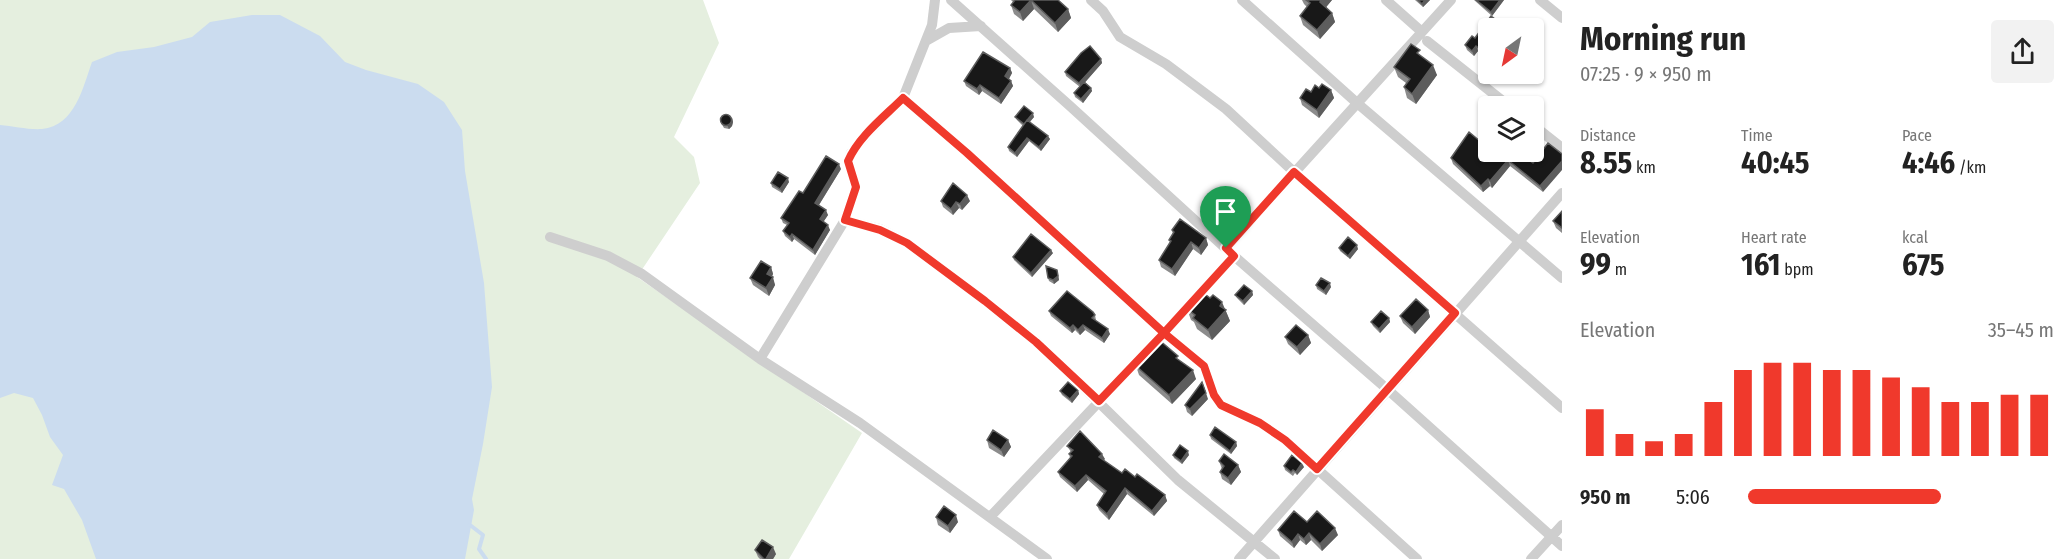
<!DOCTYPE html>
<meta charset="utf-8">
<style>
body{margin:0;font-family:"Fira Sans Condensed",sans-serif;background:#f2f2f2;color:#222;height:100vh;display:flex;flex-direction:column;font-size:22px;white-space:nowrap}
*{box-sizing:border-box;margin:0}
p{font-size:20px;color:#767676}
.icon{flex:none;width:33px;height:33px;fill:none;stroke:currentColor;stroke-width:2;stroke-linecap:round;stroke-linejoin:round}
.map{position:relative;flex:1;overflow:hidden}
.side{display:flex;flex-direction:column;background:#fff;width:510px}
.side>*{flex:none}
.needle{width:39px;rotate:213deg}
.fabs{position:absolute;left:1478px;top:18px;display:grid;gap:12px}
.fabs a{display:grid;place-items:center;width:66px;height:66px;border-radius:6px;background:#fff;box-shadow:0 2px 4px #0004;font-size:30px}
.pin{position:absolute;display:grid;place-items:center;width:51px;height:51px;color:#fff;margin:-62px -26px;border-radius:50% 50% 50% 0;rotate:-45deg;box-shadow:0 0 6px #0007}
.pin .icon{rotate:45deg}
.round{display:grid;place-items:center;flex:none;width:63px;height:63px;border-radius:6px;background:#f2f2f2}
.overview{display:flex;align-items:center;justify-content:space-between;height:102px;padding:0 18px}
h1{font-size:33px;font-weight:700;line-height:45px}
.stats{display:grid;grid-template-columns:repeat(3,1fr);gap:9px;height:102px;padding:6px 18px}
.stats div{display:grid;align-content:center}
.stats b{font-size:30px;font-weight:700}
.stats small{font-size:16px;font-weight:400}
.stats p{font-size:16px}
.chart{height:168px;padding:12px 18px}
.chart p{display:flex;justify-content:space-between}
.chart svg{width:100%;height:108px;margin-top:6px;stroke:#f0392c;stroke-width:6}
ul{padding:0 18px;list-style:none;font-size:20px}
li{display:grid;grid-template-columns:96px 72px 1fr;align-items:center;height:45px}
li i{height:15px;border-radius:8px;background:#f0392c}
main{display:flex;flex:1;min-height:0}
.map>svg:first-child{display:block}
</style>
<main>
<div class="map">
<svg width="1562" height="559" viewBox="0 0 1562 559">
<rect width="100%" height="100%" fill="#fff"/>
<path fill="#e5efdf" d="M0,0H703L719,43L674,137L694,157L700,183L637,277L862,433L789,559H0Z"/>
<path fill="#cbdcef" d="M252,15H280L320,36L345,62L366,70L418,84L444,102L462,130L465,171L484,283L492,387L483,444L472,499L474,510L465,559H96L82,520L64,489L52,485L63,455L50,437L42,415L33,398L14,393L0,398V125C13,126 29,130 42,129C75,126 83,87 92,62L117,52L154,47L192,37L210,22Z"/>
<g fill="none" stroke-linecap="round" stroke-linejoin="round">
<path stroke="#cbdcef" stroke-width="4" d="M470,525L483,535L479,549L486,559"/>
<path stroke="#cecece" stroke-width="10" d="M951,0L1070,106L1234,256L1387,389L1562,546
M1091,0L1103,11L1120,37L1166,64L1226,109L1294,172L1562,408
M1242,0L1357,103L1562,278
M1386,0L1422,32
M1540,0L1562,18
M926,41L949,28L981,26
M1427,41L1509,106
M903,98L967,153L1164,333L1204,366L1214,395L1221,405L1260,423L1285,440L1417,559
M1533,125L1562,148
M845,220L880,229L907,243L985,301L1037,342L1178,480L1275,559
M550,237L608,256L642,274L760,359L860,423L1047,559
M1226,248L1451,0
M760,359L845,220L856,187L848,161L851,153L868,133L903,98L932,25L935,0
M990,517L1164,333L1234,256
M1239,559L1562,193
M1531,559L1562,525"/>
</g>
<path fill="#8c8c8c" d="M1011,0H1058L1068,9L1071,18L1058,32L1034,9L1023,21L1014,14L1011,5L1013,2Z
M1302,0H1332L1326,7L1332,13L1335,22L1320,39L1303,25L1300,16L1307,7L1304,4Z
M1415,0H1430L1423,7Z
M1474,0H1504L1492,16Z
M1488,28V59L1478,51L1474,56L1467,50L1465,45Z
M1422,57L1437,75L1416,104L1407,98L1404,87L1406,83L1398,77L1394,67Z
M1101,59L1102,63L1085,82L1091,88L1092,91L1083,103L1075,97L1074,93L1080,87L1066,76L1065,72Z
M1010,68L1012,73L1009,79L1011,81L1013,86L1001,104L982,91L979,95L966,86L964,81Z
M1319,88L1331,90L1334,98L1319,118L1302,105L1300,98Z
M1015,117H1034L1030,122L1050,139L1041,151L1029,141L1017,157L1009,151L1008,147L1023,126L1017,120Z
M732,118L733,122L732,126L729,129L724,128L720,121Z
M1481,142L1533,163L1543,192L1510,166L1492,188L1490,186L1483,192L1453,164L1451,158Z
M841,169L819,205L828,215L823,222L830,230L815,255L794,239L792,242L785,236L783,231L787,225L783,223L781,218L803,193Z
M789,182L782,193L772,187L771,183Z
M941,201H970L962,210L959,208L953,215L943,207Z
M1562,211V233L1556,228L1553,221Z
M1172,230L1206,238L1208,245L1201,255L1193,249L1175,276L1161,267L1159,260L1170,243L1169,240L1173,234Z
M1339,248L1358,249L1350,259L1340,251Z
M1053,253L1032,277L1014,260L1013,257Z
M771,267L773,274L772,277L775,285L769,296L753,285L750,278Z
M1058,274L1059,280L1054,284L1049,281L1048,278Z
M1316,285L1331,287L1326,295L1317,289Z
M1252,291L1253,295L1244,305L1237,298L1235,295Z
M1187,309H1225L1230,321L1212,340L1197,329L1194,322L1191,320Z
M1428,310L1430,317L1415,334L1403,323L1400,316Z
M1049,311L1095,315L1096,320L1095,321L1110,334L1104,343L1085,330L1080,335L1075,330L1072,333L1051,316Z
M1389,318L1390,322L1380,333L1373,326L1371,322Z
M1308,335L1311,343L1300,355L1288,344L1285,337Z
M1140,358L1180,361L1196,379L1172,404L1139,375L1136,366L1141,360Z
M1078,390L1079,394L1072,403L1062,395L1060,391Z
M1208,399L1192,416L1187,412L1185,405Z
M1210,435L1236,442L1237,446L1231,454L1211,439Z
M987,440H1008L1011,447L1004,457L989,448Z
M1067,446L1105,459L1103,460L1122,473L1135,477L1165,495L1167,501L1154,516L1127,494L1109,520L1099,510L1097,505L1104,494L1088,480L1077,492L1060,477L1058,472L1070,458L1069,454L1071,452Z
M1173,455H1189L1182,464L1174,458Z
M1219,461L1238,465L1241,472L1231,485L1222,479L1220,472L1222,469Z
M1284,466L1304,467L1297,475L1295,473L1293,476L1285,470Z
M936,517L958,522L950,533L938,525Z
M1307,522L1338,535L1322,551L1311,540L1306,545L1300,540L1294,548L1280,536L1278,530Z
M755,550L776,554L773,559H760L758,557Z"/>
<path fill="#5d5d5d" d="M1031,0L1034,9L1023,21L1020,12Z
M1321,0H1332L1323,11L1320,2Z
M1425,0H1430L1423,7L1422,4Z
M1500,0H1504L1492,16L1491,12Z
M1068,9L1071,18L1058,32L1055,23Z
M1332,13L1335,22L1320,39L1317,30Z
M1476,46L1478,51L1474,56L1472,51Z
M1101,59L1102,63L1081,87L1079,83Z
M1433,65L1437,75L1416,104L1412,94Z
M1010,68L1012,73L1007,82L1005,76Z
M1011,81L1013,86L1001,104L999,98Z
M980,85L982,91L979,95L977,89Z
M1091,88L1092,91L1083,103L1081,99Z
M1331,90L1334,98L1319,118L1317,110Z
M1033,113L1034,117L1025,127L1024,124Z
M732,118L733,122L732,126L729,129L727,125Z
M1048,136L1050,139L1041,151L1039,147Z
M1027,138L1029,141L1017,157L1015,153Z
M1508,160L1510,166L1492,188L1490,181Z
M1562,161V170L1543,192L1540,186Z
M839,164L841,169L817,208L815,203Z
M788,178L789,182L782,193L780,189Z
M1488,179L1490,186L1483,192L1481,186Z
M967,195L970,201L962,210L960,204Z
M956,202L959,208L953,215L951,209Z
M826,210L828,215L822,224L820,219Z
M828,225L830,230L815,255L813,250Z
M792,234L794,239L792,242L790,237Z
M1206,238L1208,245L1201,255L1199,248Z
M1191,242L1193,249L1175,276L1172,269Z
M1357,245L1358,249L1350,259L1348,256Z
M1051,250L1053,253L1032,277L1031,273Z
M771,267L773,274L769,281L767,274Z
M1057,270L1059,280L1054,284L1053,280Z
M773,277L775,285L769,296L766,288Z
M1330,283L1331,287L1326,295L1324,291Z
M1252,291L1253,295L1244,305L1243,301Z
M1222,302L1230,321L1212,340L1208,330Z
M1428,310L1430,317L1415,334L1412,327Z
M1389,318L1390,322L1380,333L1379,329Z
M1073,325L1075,330L1072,333L1070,328Z
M1083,325L1085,330L1080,335L1078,330Z
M1108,329L1110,334L1104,343L1102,338Z
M1308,335L1311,343L1300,355L1297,347Z
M1193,370L1196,379L1172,404L1169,395Z
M1078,390L1079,394L1072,403L1070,399Z
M1206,393L1208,399L1192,416L1190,409Z
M1008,440L1011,447L1004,457L1001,450Z
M1236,442L1237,446L1231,454L1230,451Z
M1188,451L1189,455L1182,464L1181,461Z
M1102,454L1105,459L1101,463L1099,457Z
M1302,463L1304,467L1297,475L1296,472Z
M1238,465L1241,472L1231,485L1228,478Z
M1086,475L1088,480L1077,492L1075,486Z
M1125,488L1127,494L1109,520L1107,514Z
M1165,495L1167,501L1154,516L1152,511Z
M956,515L958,522L950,533L948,526Z
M1335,528L1338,535L1322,551L1320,544Z
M1309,533L1311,540L1306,545L1304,539Z
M1298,534L1300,540L1294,548L1292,542Z
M773,547L776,554L773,559H766Z"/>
<path fill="#181818" stroke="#5d5d5d" stroke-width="1.5" d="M1015,0H1031L1020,12L1011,5Z
M1031,0H1058L1068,9L1055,23Z
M1306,0H1321L1320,2L1332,13L1317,30L1300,16L1310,3Z
M1418,0H1425L1422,4Z
M1476,0H1500L1491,12Z
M1491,16L1507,28H1488V55L1476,46L1472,51L1465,45L1472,36L1475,38Z
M1411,44L1420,50L1417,53L1433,65L1412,94L1404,87L1410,79L1394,67Z
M1090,46L1101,59L1079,83L1065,72L1081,53Z
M983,52L1010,68L1005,76L1011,81L999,98L980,85L977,89L964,81Z
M1084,82L1091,88L1081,99L1074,93Z
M1322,84L1331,90L1317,110L1300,98L1306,89L1311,92L1315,85L1319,88Z
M1024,106L1033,113L1024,124L1015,117Z
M720.5 120a5.5 5.5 0 1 1 11 0a5.5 5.5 0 1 1-11 0Z
M1027,120L1048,136L1039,147L1027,138L1015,153L1008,147Z
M1469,132L1481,142L1488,132V152H1518L1533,163L1548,143L1562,154V161L1540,186L1508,160L1490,181L1488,179L1481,186L1451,158Z
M826,156L839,164L815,203L826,210L820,219L828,225L813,250L792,234L790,237L783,231L789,223L781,218L799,191L803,193Z
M778,172L788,178L780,189L771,183Z
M953,183L967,195L960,204L956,202L951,209L941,201Z
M1562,211V228L1553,221Z
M1180,219L1206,238L1199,248L1191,242L1172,269L1159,260L1171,241L1169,240L1174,232L1172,230Z
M1031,234L1051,250L1031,273L1013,257Z
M1348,237L1357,245L1348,256L1339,248Z
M761,261L771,267L767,274L773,277L766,288L750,278Z
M1046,266L1057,270L1058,276L1053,280L1048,278Z
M1321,278L1330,283L1324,291L1316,285Z
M1244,285L1252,291L1243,301L1235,295Z
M1067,291L1093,312L1095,315L1092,318L1108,329L1102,338L1083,325L1078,330L1073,325L1070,328L1049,311Z
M1201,291L1210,298L1213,295L1222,302L1220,306L1226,310L1208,330L1193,318L1195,315L1187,309Z
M1416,299L1428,310L1412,327L1400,316Z
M1381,311L1389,318L1379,329L1371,322Z
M1296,325L1308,335L1297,347L1285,337Z
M1158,339L1178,356L1176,358L1193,370L1169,395L1136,366L1141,359L1140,358Z
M1068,382L1078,390L1070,399L1060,391Z
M1202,382L1206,393L1190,409L1185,405Z
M1215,427L1236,442L1230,451L1210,435Z
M993,430L1008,440L1001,450L987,440Z
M1080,431L1102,454L1099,457L1122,473L1125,469L1135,477L1137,474L1165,495L1152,511L1125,488L1107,514L1097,505L1106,491L1086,475L1075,486L1058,472L1072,456L1069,454L1073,450L1067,446Z
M1180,445L1188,451L1181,461L1173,455Z
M1224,454L1238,465L1228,478L1220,472L1224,466L1219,461Z
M1292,455L1302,463L1296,472L1293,470L1291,472L1284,466Z
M944,506L956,515L948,526L936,517Z
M1294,511L1307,522L1317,511L1335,528L1320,544L1309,533L1304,539L1298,534L1292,542L1278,530Z
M762,540L773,547L766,559H764L755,550Z"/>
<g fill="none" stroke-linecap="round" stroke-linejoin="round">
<defs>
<path id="route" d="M1226,248L1234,256L1164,333L1099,401L1036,342L985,301L907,243L880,230L845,220L856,187L848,161C859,136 884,117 903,98L967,153L1164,333L1204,366L1214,395L1221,405L1260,423L1285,440L1317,469L1455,313L1294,172L1226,248"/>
</defs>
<use href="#route" stroke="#fff" stroke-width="12"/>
<use href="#route" stroke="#f0392c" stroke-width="8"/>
</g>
</svg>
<div class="fabs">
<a><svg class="needle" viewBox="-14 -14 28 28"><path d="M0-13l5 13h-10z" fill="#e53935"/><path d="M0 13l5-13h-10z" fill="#767676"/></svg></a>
<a><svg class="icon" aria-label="layers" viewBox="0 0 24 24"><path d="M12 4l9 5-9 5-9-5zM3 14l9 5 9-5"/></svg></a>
</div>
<div class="pin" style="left:1226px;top:248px;background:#1e9e55"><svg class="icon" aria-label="arrive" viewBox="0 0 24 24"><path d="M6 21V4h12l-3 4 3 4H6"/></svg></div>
</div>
<section class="side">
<div class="overview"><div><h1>Morning run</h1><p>07:25 · 9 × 950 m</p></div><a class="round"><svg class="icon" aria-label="share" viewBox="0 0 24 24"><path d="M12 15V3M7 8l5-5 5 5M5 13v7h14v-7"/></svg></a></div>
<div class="stats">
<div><p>Distance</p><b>8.55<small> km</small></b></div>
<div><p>Time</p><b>40:45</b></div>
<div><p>Pace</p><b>4:46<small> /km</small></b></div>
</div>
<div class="stats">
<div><p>Elevation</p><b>99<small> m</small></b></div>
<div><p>Heart rate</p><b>161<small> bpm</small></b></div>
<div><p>kcal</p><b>675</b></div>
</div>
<div class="chart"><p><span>Elevation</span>35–45 m</p>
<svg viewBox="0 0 160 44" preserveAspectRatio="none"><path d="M5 44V25M15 44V35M25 44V38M35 44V35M45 44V22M55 44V9M65 44V6M75 44V6M85 44V9M95 44V9M105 44V12M115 44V16M125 44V22M135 44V22M145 44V19M155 44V19"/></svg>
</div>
<ul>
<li><b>950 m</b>5:06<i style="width:63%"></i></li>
</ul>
</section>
</main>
